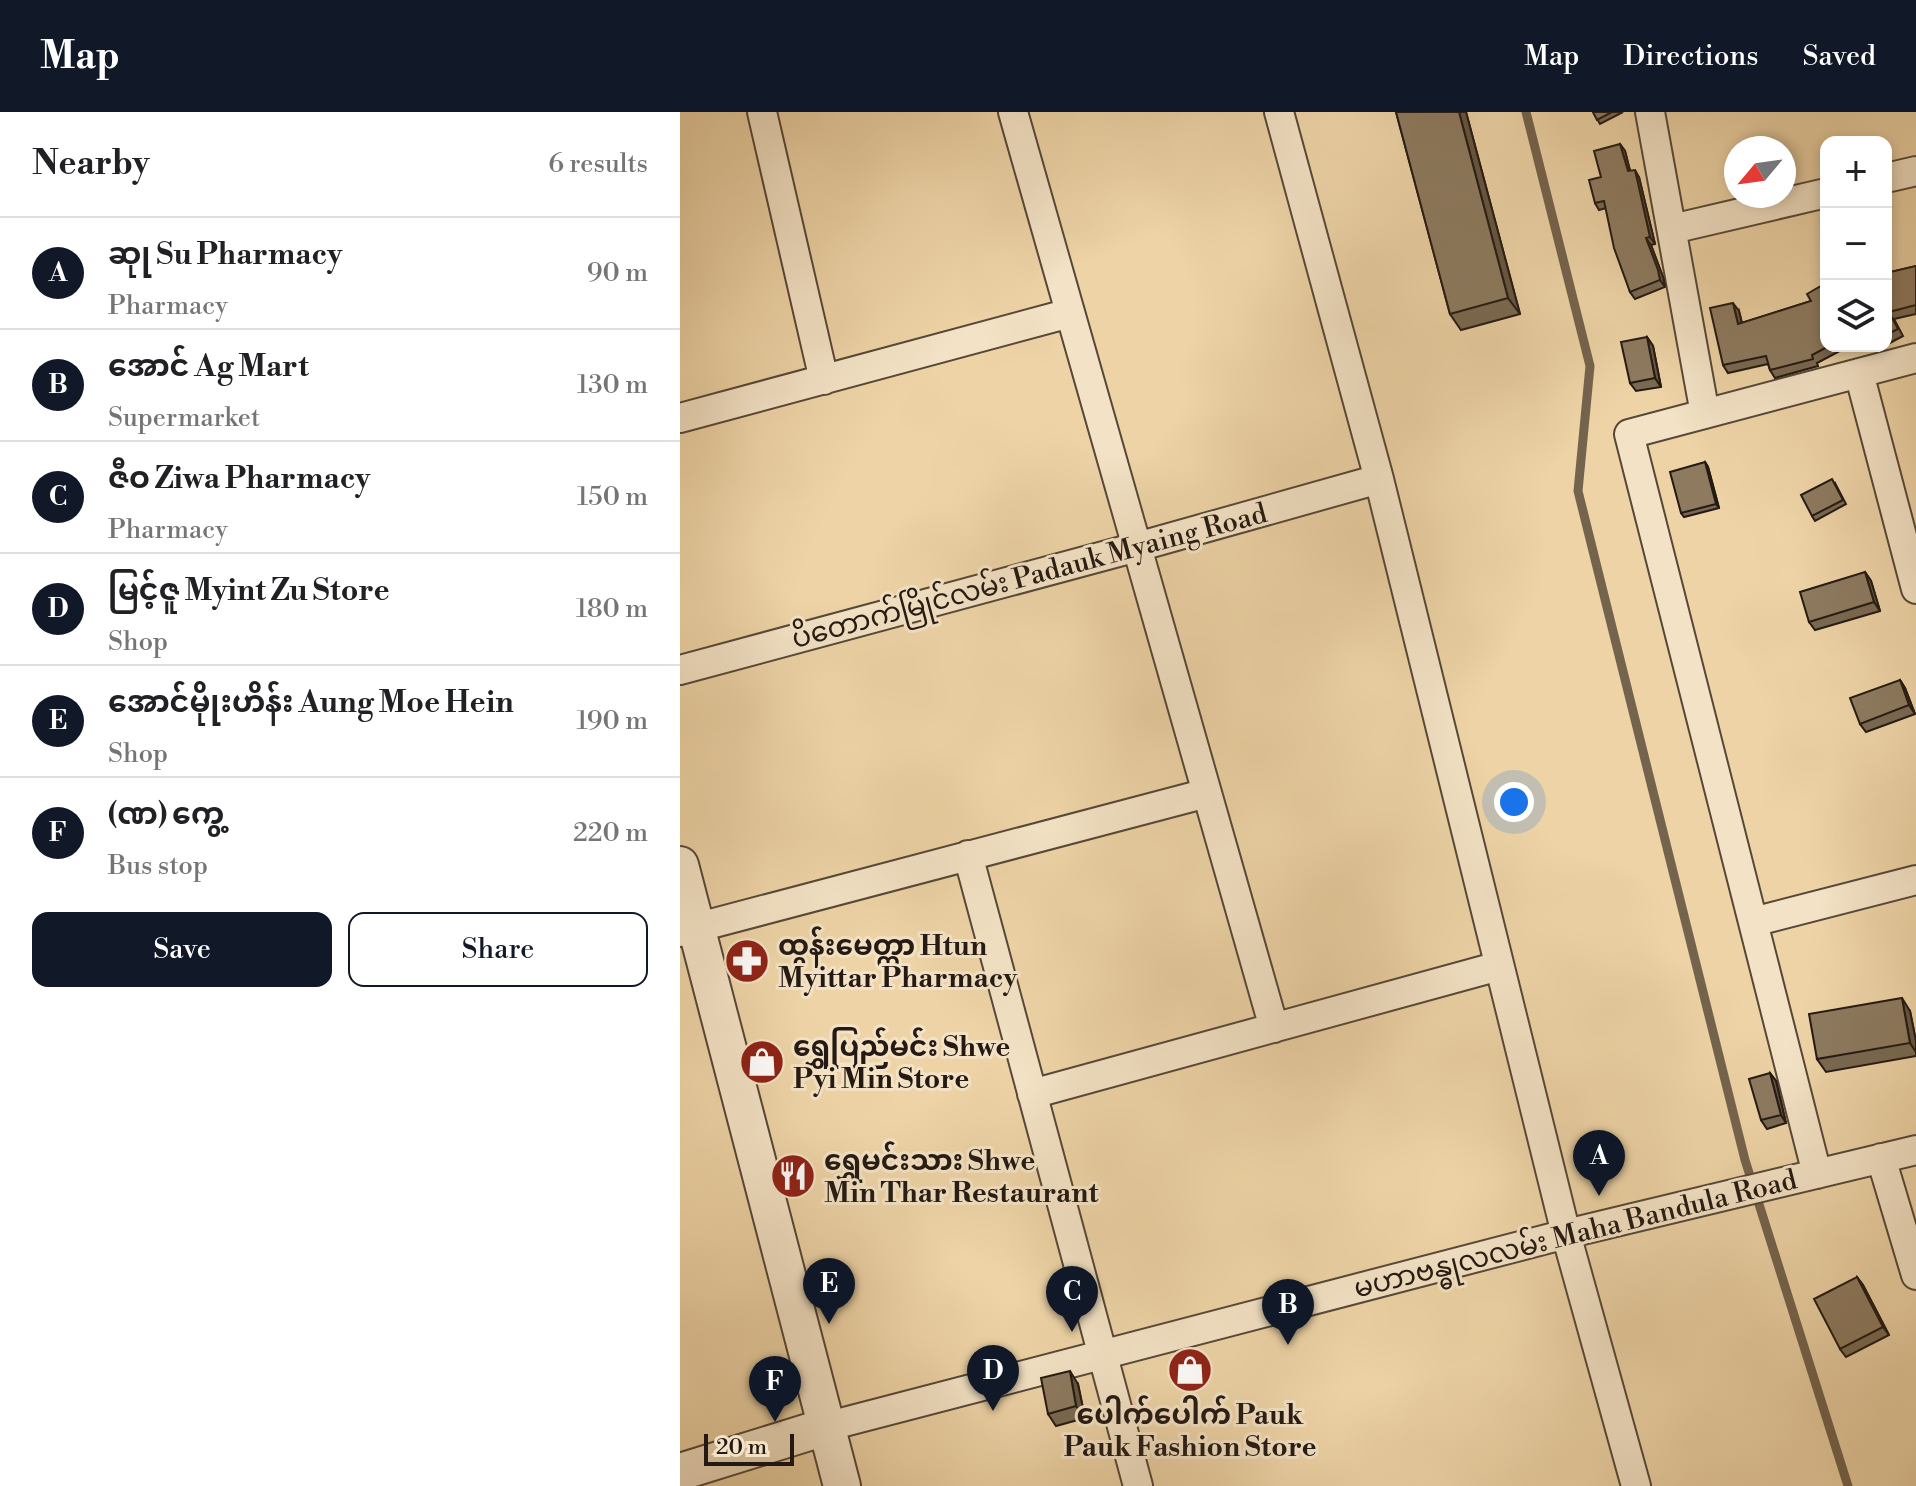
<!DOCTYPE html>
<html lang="en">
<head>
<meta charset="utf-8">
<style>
	:root { --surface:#fff; --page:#f6f6f6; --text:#202124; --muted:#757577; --line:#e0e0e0; --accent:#111827 }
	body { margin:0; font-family:"Libre Bodoni","Noto Sans Myanmar",serif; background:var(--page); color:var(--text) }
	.controls { position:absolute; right:24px; top:24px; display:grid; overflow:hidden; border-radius:16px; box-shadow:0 4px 12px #0003 }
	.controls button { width:72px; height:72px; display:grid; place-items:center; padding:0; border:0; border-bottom:2px solid var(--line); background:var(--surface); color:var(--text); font:40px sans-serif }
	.compass { position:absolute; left:1044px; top:24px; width:72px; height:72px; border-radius:50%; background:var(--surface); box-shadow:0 4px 12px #0003; rotate:241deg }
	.scale { position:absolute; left:24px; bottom:20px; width:90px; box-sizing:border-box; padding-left:8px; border:4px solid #241a13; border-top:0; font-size:22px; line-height:28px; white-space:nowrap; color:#241a13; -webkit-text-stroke:6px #f3e2c5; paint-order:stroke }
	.you { position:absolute; left:834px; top:690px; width:28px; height:28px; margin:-20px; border:6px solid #fff; border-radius:50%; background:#1a73e8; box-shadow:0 0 0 12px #1a73e833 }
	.badge { display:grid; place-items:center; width:52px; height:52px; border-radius:50%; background:var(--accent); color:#fff; font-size:26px; font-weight:700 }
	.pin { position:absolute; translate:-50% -66px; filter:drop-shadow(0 2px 4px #0008) }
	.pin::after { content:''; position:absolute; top:42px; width:28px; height:24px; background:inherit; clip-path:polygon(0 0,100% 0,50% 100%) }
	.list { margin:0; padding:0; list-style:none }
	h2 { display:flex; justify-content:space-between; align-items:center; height:104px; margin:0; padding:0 32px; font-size:34px }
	h2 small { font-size:26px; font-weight:400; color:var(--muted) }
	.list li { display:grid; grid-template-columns:52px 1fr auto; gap:24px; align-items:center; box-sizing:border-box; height:112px; padding:0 32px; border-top:2px solid var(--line) }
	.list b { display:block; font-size:30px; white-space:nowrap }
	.list p { margin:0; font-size:26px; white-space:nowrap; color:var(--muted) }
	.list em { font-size:26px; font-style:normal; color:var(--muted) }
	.actions { display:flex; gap:16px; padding:24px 32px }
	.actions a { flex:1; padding:18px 0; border:2px solid var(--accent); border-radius:16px; text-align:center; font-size:28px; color:var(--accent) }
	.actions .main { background:var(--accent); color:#fff }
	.icon { flex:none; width:44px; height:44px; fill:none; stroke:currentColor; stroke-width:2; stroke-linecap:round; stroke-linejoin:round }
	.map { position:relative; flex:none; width:1236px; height:1374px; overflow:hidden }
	header { display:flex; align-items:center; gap:48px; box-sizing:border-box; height:112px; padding:0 40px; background:var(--accent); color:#fff }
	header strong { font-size:38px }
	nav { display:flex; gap:44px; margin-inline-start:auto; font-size:28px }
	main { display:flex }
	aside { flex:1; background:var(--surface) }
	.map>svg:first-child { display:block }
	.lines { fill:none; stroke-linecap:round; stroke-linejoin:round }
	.stream { stroke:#74634d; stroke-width:9 }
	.minor-casing { stroke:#564838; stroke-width:32 }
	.tertiary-casing { stroke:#564838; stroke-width:40 }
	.minor { stroke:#f3e2c5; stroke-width:28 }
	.tertiary { stroke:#f3e2c5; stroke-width:36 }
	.wall { fill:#796952; stroke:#241a13; stroke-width:2 }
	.shaded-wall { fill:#635542; stroke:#241a13; stroke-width:2 }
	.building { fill:#8d7a5f; stroke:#241a13; stroke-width:2 }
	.labels { text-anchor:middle; stroke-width:6; stroke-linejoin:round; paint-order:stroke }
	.street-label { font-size:28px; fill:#241a13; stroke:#f3e2c5 }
	.poi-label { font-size:28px; font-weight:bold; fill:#241a13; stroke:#f3e2c5; text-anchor:start }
</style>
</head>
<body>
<header>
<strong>Map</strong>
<nav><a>Map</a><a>Directions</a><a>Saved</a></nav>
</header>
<main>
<aside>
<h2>Nearby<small>6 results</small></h2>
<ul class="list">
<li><span class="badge">A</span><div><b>ဆုု Su Pharmacy</b><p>Pharmacy</p></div><em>90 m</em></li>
<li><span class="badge">B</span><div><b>အောင် Ag Mart</b><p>Supermarket</p></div><em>130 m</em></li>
<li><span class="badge">C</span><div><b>ဇီဝ Ziwa Pharmacy</b><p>Pharmacy</p></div><em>150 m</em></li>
<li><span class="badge">D</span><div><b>မြင့်ဇူ Myint Zu Store</b><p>Shop</p></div><em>180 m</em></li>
<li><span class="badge">E</span><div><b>အောင်မိုုးဟိန်း Aung Moe Hein</b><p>Shop</p></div><em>190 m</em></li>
<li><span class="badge">F</span><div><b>(ဏ) ကွေ့</b><p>Bus stop</p></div><em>220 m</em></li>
</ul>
<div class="actions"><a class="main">Save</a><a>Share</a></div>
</aside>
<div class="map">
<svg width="1236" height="1374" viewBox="0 0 1236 1374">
	<rect width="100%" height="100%" fill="#edd3a6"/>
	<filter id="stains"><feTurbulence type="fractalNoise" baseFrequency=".0025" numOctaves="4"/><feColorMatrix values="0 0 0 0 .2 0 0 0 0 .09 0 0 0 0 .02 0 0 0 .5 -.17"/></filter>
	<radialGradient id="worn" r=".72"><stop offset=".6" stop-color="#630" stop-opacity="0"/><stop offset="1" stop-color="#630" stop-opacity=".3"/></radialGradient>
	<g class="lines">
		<path class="stream" d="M 846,0 L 910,254 L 898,379 L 1065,1048 L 1168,1374"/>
		<g class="minor-casing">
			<path id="minor" d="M 82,0 L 144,268
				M 333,0 L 594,916
				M 599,0 L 699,367 L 886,1122 L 956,1374
				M 970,0 L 1025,302
				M 1206,66 L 1236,59
				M 992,117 L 1146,81
				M 1179,261 L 1236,477
				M 0,306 L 390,201
				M 0,558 L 457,435 L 699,367
				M 288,743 L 458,1374
				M 1073,810 L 1236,768
				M 0,820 L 527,681
				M 352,982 L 819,854
				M 1201,1046 L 1236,1163
				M 1137,1062 L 949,322 L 1236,246
				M 145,1315 L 886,1122 L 1236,1038"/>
		</g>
		<g class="tertiary-casing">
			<path id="tertiary" d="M 0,753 L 162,1374
				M 0,1360 L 145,1315"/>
		</g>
		<use href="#minor" class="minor"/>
		<use href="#tertiary" class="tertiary"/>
	</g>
	<path class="wall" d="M 716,0 L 786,0 L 840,202 L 781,218 L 770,202 Z
		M 913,0 L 943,0 L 920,12 Z
		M 940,32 L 945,39 L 950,59 L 959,65 L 975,132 L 971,133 L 983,165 L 985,175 L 955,187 L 950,180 L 926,96 L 919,98 L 915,91 L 921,65 Z
		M 1236,154 L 1236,202 L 1214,207 L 1223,224 L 1206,233 L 1206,161 Z
		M 1146,171 L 1146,234 L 1169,234 L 1137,251 L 1138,254 L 1095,266 L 1090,258 L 1088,252 L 1048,261 L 1043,253 L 1059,199 L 1062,211 L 1131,189 Z
		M 967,225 L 973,234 L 981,275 L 956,279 L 950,271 Z
		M 1025,350 L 1028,355 L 1039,396 L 1004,405 L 1001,401 Z
		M 1155,371 L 1166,392 L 1135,409 L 1132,404 Z
		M 1185,460 L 1191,469 L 1200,499 L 1135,518 L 1129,510 Z
		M 1220,568 L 1225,576 L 1235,602 L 1186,620 L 1180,612 Z
		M 1230,899 L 1236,929 L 1236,944 L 1146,960 L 1137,947 Z
		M 1090,961 L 1096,969 L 1106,1011 L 1087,1017 L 1081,1008 Z
		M 1177,1165 L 1183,1173 L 1209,1223 L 1166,1245 L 1160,1237 Z
		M 398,1272 L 405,1306 L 376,1314 L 368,1302 Z"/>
	<path class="shaded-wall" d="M 779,0 L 786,0 L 840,202 L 828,186 Z
		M 940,32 L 945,39 L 952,66 L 948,59 Z
		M 955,58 L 959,65 L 975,132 L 970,125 Z
		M 966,126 L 971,133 L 983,165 L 985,175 L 980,168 Z
		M 1053,191 L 1059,199 L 1064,220 L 1058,212 Z
		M 967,225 L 973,234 L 981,275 L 975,266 Z
		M 1025,350 L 1028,355 L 1039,396 L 1036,392 Z
		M 1185,460 L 1191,469 L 1200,499 L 1194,490 Z
		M 1220,568 L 1225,576 L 1235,602 L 1229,593 Z
		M 1222,886 L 1230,899 L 1236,929 L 1236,940 L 1230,931 Z
		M 1090,961 L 1096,969 L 1106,1011 L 1101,1003 Z
		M 1177,1165 L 1183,1173 L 1209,1223 L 1203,1215 Z
		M 390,1259 L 398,1272 L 405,1306 L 396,1294 Z"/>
	<path class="building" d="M 716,0 L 779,0 L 828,186 L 770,202 Z
		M 913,0 L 932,0 L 917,8 Z
		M 940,32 L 948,59 L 955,58 L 970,125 L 966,126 L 978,158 L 980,168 L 950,180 L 934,136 L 924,89 L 915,91 L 909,68 L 921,65 L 914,39 Z
		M 1236,154 L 1236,193 L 1209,200 L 1218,217 L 1206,223 L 1206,161 Z
		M 1146,171 L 1146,234 L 1149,234 L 1132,243 L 1133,247 L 1090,258 L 1086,244 L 1043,253 L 1030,196 L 1053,191 L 1058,212 L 1131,189 L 1127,182 Z
		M 967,225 L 975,266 L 950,271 L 941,230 Z
		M 1025,350 L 1036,392 L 1001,401 L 990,360 Z
		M 1152,367 L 1163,388 L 1132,404 L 1121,383 Z
		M 1185,460 L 1194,490 L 1129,510 L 1120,480 Z
		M 1220,568 L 1229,593 L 1180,612 L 1170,586 Z
		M 1222,886 L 1230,931 L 1137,947 L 1129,902 Z
		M 1090,961 L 1101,1003 L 1081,1008 L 1069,967 Z
		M 1177,1165 L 1203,1215 L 1160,1237 L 1134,1187 Z
		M 390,1259 L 396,1294 L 368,1302 L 361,1266 Z"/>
	<defs>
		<g id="pharmacy-disc" transform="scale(2.3)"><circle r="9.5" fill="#8f2418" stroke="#f3e2c5"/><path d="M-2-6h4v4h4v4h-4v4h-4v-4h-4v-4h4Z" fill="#fff"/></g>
		<g id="shop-disc" transform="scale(2.3)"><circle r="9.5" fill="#8f2418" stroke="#f3e2c5"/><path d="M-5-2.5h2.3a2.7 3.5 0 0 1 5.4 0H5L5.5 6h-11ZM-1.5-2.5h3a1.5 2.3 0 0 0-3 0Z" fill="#fff"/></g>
		<g id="restaurant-disc" transform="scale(2.3)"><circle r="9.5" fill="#8f2418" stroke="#f3e2c5"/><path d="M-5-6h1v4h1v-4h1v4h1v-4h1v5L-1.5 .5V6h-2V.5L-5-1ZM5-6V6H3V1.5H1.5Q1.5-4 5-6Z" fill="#fff"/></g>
	</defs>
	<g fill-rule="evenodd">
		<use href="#pharmacy-disc" x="67" y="849"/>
		<use href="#shop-disc" x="82" y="950"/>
		<use href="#restaurant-disc" x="113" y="1064"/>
		<use href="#shop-disc" x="510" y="1258"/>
	</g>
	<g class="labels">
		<g class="street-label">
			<text transform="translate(349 463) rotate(-15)" y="10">ပိတောက်မြိုင်လမ်း Padauk Myaing Road</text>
			<text transform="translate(895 1121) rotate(-14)" y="10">မဟာဗန္ဓုလလမ်း Maha Bandula Road</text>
		</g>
		<g class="poi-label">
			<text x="98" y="843">ထွန်းမေတ္တာ Htun<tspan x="98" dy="32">Myittar Pharmacy</tspan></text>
			<text x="113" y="944">ရွှေပြည်မင်း Shwe<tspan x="113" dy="32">Pyi Min Store</tspan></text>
			<text x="144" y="1058">ရွှေမင်းသား Shwe<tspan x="144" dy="32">Min Thar Restaurant</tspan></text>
			<text x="510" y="1312" text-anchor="middle">ပေါက်ပေါက် Pauk<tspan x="510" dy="32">Pauk Fashion Store</tspan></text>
		</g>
	</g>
	<rect width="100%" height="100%" filter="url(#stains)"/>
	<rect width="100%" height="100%" fill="url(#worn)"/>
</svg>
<div class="controls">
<button>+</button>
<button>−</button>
<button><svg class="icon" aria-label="layers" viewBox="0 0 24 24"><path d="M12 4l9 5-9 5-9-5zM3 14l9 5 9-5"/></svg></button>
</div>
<svg class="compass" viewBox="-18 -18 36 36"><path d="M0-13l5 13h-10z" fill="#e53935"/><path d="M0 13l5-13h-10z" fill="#757577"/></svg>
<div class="scale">20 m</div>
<div class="you"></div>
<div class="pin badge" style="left:919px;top:1084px">A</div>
<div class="pin badge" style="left:608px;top:1233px">B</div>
<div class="pin badge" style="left:392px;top:1220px">C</div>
<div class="pin badge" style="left:313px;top:1299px">D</div>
<div class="pin badge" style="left:149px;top:1212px">E</div>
<div class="pin badge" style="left:95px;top:1310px">F</div>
</div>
</main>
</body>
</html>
